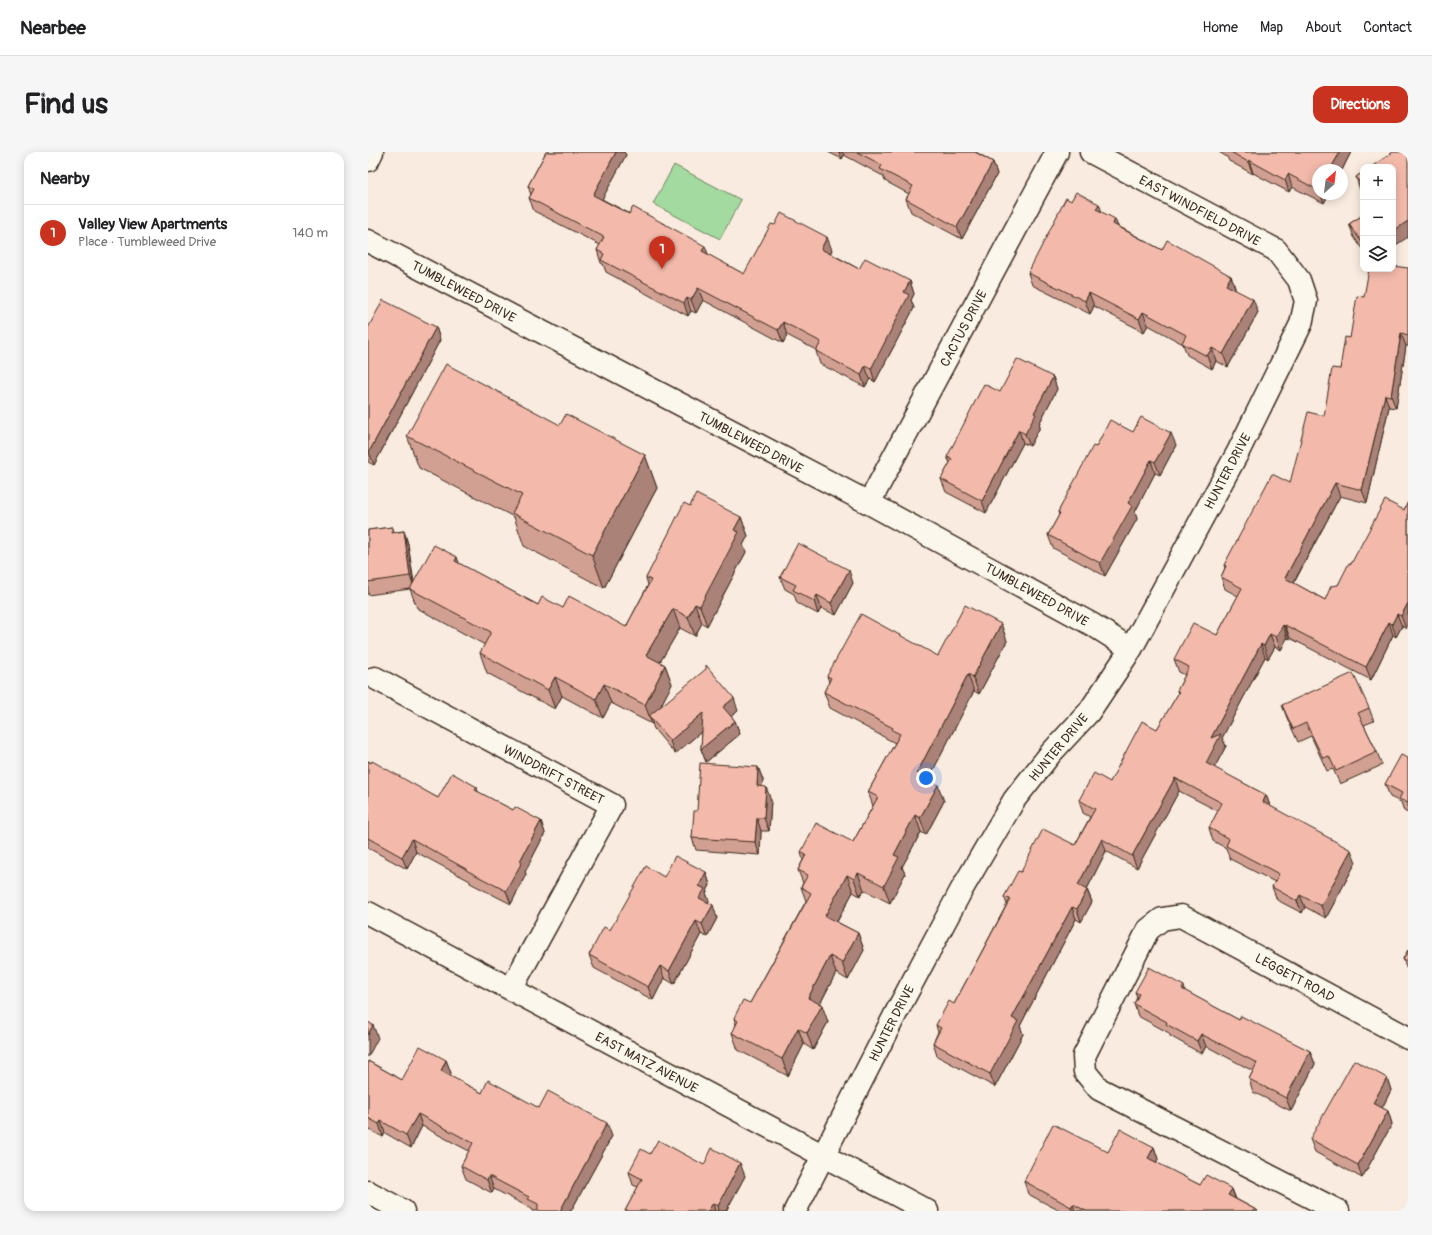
<!DOCTYPE html>
<html lang="en">
<head>
<meta charset="utf-8">
<style>
	:root { --surface:#fff; --page:#f6f6f6; --text:#202124; --muted:#757577; --line:#e0e0e0; --accent:#c8321e }
	body { margin:0; font-family:Pangolin,sans-serif; background:var(--page); color:var(--text) }
	.controls { position:absolute; right:12px; top:12px; display:grid; overflow:hidden; border-radius:8px; box-shadow:0 2px 10px #0003 }
	.controls button { width:36px; height:36px; display:grid; place-items:center; padding:0; border:0; border-bottom:1px solid var(--line); background:var(--surface); color:var(--text); font:20px sans-serif }
	.compass { position:absolute; left:944px; top:12px; width:36px; height:36px; border-radius:50%; background:var(--surface); box-shadow:0 2px 10px #0003; rotate:28deg }
	.you { position:absolute; left:558px; top:626px; width:14px; height:14px; margin:-10px; border:3px solid #fff; border-radius:50%; background:#1a73e8; box-shadow:0 0 0 6px #1a73e833 }
	.badge { display:grid; place-items:center; width:26px; height:26px; border-radius:50%; background:var(--accent); color:#fff; font-size:13px; font-weight:700 }
	.pin { position:absolute; translate:-50% -33px; filter:drop-shadow(0 1px 2px #0008) }
	.pin::after { content:''; position:absolute; top:21px; width:14px; height:12px; background:inherit; clip-path:polygon(0 0,100% 0,50% 100%) }
	.list { margin:0; padding:0; list-style:none }
	h2 { display:flex; justify-content:space-between; align-items:center; height:52px; margin:0; padding:0 16px; font-size:17px }
	h2 small { font-size:13px; font-weight:400; color:var(--muted) }
	.list li { display:grid; grid-template-columns:26px 1fr auto; gap:12px; align-items:center; box-sizing:border-box; height:56px; padding:0 16px; border-top:1px solid var(--line) }
	.list b { display:block; font-size:15px; white-space:nowrap }
	.list p { margin:0; font-size:13px; white-space:nowrap; color:var(--muted) }
	.list em { font-size:13px; font-style:normal; color:var(--muted) }
	.icon { flex:none; width:22px; height:22px; fill:none; stroke:currentColor; stroke-width:2; stroke-linecap:round; stroke-linejoin:round }
	.map { position:relative; flex:none; width:1040px; height:1059px; overflow:hidden; border-radius:12px }
	header { display:flex; align-items:center; gap:24px; box-sizing:border-box; height:56px; padding:0 20px; background:var(--surface); border-bottom:1px solid var(--line) }
	header strong { font-size:19px }
	nav { display:flex; gap:22px; margin-inline-start:auto; font-size:14px }
	.intro { display:flex; align-items:center; justify-content:space-between; box-sizing:border-box; height:96px; padding:0 24px }
	h1 { margin:0; font-size:28px }
	.button { padding:10px 18px; border-radius:12px; background:var(--accent); color:#fff; font-size:14px; font-weight:700 }
	main { display:flex; gap:24px; padding:0 24px }
	aside { flex:1; background:var(--surface); border-radius:12px; box-shadow:0 2px 10px #0003 }
	.map>svg:first-child { display:block }
	.grass { fill:#a2da9f; stroke:#6e825e }
	.lines { fill:none; stroke-linecap:round; stroke-linejoin:round }
	.minor-casing { stroke:#3b2a1e; stroke-width:25 }
	.minor { stroke:#fbf7ec; stroke-width:22 }
	.wall { fill:#d1a093; stroke:#3b2a1e }
	.shaded-wall { fill:#aa8278; stroke:#3b2a1e }
	.building { fill:#f3baab; stroke:#3b2a1e }
	.labels { text-anchor:middle; stroke-width:3.5; stroke-linejoin:round; paint-order:stroke }
	.street-label { font-size:13px; fill:#3b2a1e; stroke:#fbf7ec }
</style>
</head>
<body>
<header>
<strong>Nearbee</strong>
<nav><a>Home</a><a>Map</a><a>About</a><a>Contact</a></nav>
</header>
<div class="intro"><h1>Find us</h1><a class="button">Directions</a></div>
<main>
<aside>
<h2>Nearby<small></small></h2>
<ul class="list">
<li><span class="badge">1</span><div><b>Valley View Apartments</b><p>Place · Tumbleweed Drive</p></div><em>140 m</em></li>
</ul>
</aside>
<div class="map">
<svg width="1040" height="1059" viewBox="0 0 1040 1059">
	<rect width="100%" height="100%" fill="#f9ebdf"/>
	<filter id="ink" filterUnits="userSpaceOnUse"><feTurbulence type="fractalNoise" baseFrequency=".025" numOctaves="2"/><feDisplacementMap in="SourceGraphic" scale="8" xChannelSelector="R" yChannelSelector="G"/><feConvolveMatrix kernelMatrix="1 2 1 2 8 2 1 2 1" color-interpolation-filters="sRGB"/></filter>
	<g filter="url(#ink)">
		<path class="grass" d="M 306,13 L 373,48 L 352,87 L 285,52 Z"/>
		<g class="lines">
			<g class="minor-casing">
				<path id="minor" d="M 0,8 L 4,0
					M 0,89 L 501,351 L 725,473 L 763,497
					M 501,351 L 689,0
					M 7,526 L 244,653 L 143,837
					M 0,761 L 559,1059
					M 0,1040 L 35,1059
					M 427,1059 L 528,861 L 594,737 L 646,648 L 683,601 L 721,560 L 763,497 L 870,300 L 933,172 L 938,149 L 931,128 L 908,98 L 723,0
					M 970,1059 L 731,937 L 717,920 L 716,904 L 780,778 L 794,767 L 813,764 L 1040,886"/>
			</g>
			<use href="#minor" class="minor"/>
		</g>
		<path class="wall" d="M 178,0 L 256,0 L 258,3 L 234,47 L 376,122 L 464,98 L 462,101 L 491,117 L 542,129 L 546,142 L 543,148 L 546,156 L 507,230 L 502,227 L 497,235 L 452,212 L 448,199 L 448,198 L 419,183 L 415,191 L 335,148 L 328,161 L 323,159 L 320,164 L 238,120 L 235,112 L 233,111 L 229,98 L 232,93 L 166,59 L 161,46 L 163,43 L 160,34 Z
			M 460,0 L 608,0 L 625,10 L 629,22 L 594,87 L 543,60 L 538,47 L 541,42 L 517,29 L 515,24 L 476,3 L 474,7 Z
			M 851,0 L 983,0 L 974,18 L 950,18 L 950,42 L 961,42 L 956,51 L 924,35 L 921,40 L 885,21 L 885,22 L 861,9 L 859,5 Z
			M 995,20 L 995,42 L 992,38 L 988,25 Z
			M 703,49 L 734,60 L 750,74 L 794,98 L 863,124 L 867,136 L 867,137 L 890,160 L 860,215 L 848,209 L 844,217 L 819,203 L 815,192 L 780,173 L 776,180 L 726,154 L 722,162 L 664,133 L 660,121 Z
			M 995,63 L 995,98 L 986,85 L 981,72 Z
			M 1040,116 L 1040,194 L 1038,194 L 1028,256 L 1021,255 L 999,351 L 972,344 L 926,431 L 957,448 L 970,433 L 983,412 L 1036,358 L 1040,350 L 1040,472 L 1038,477 L 1034,474 L 1028,485 L 1025,483 L 1003,528 L 922,486 L 921,487 L 919,486 L 913,498 L 907,495 L 900,507 L 897,505 L 854,586 L 858,594 L 846,616 L 898,643 L 902,654 L 988,710 L 958,766 L 937,755 L 934,761 L 909,748 L 904,735 L 907,730 L 862,707 L 858,696 L 845,689 L 841,676 L 850,659 L 811,639 L 769,716 L 738,699 L 719,737 L 724,750 L 713,770 L 708,767 L 652,874 L 655,882 L 627,935 L 569,904 L 565,891 L 570,880 L 568,873 L 586,852 L 639,752 L 636,745 L 653,720 L 707,693 L 722,665 L 715,661 L 711,648 L 742,630 L 789,577 L 810,542 L 809,539 L 817,523 L 811,520 L 806,507 L 849,483 L 870,444 L 857,437 L 853,425 L 857,416 L 856,413 L 922,331 L 956,264 L 996,145 Z
			M 68,175 L 72,188 L 6,313 L 0,310 L 0,176 Z
			M 685,225 L 689,237 L 671,272 L 672,275 L 662,294 L 655,291 L 618,361 L 578,340 L 573,327 L 582,311 L 579,305 L 632,240 Z
			M 192,273 L 277,303 L 289,336 L 236,436 L 156,394 L 146,365 L 51,316 L 39,284 Z
			M 808,293 L 792,323 L 787,321 L 767,360 L 769,367 L 737,424 L 685,396 L 680,383 L 691,363 L 690,360 L 728,295 Z
			M 322,354 L 373,365 L 380,384 L 375,393 L 378,400 L 339,474 L 334,471 L 327,484 L 312,476 L 292,510 L 297,513 L 304,532 L 292,555 L 370,559 L 363,564 L 367,569 L 372,582 L 338,610 L 333,597 L 334,579 L 307,602 L 286,577 L 284,571 L 284,572 L 243,551 L 235,566 L 194,544 L 187,557 L 119,521 L 112,501 L 117,493 L 49,456 L 42,437 L 0,443 L 0,378 L 24,375 L 26,380 L 36,379 L 40,392 L 46,430 L 92,412 L 170,453 L 195,456 L 258,475 L 280,433 L 278,426 Z
			M 412,425 L 485,431 L 468,463 L 453,456 L 450,462 L 429,451 L 426,442 L 417,437 Z
			M 633,472 L 639,489 L 611,542 L 606,539 L 560,628 L 576,649 L 558,683 L 553,680 L 534,715 L 537,722 L 522,751 L 496,738 L 492,744 L 485,740 L 469,770 L 490,781 L 496,798 L 480,828 L 468,821 L 452,852 L 460,870 L 445,898 L 436,892 L 420,924 L 370,898 L 364,881 L 368,873 L 366,866 L 382,851 L 438,749 L 433,735 L 435,731 L 430,718 L 435,708 L 433,700 L 485,690 L 505,654 L 500,640 L 527,591 L 462,556 L 456,540 L 461,530 L 459,524 L 570,504 Z
			M 914,553 L 1001,556 L 1006,569 L 996,573 L 1009,600 L 1014,613 L 972,632 L 965,617 L 959,619 L 943,584 L 930,590 L 919,566 Z
			M 1040,606 L 1040,661 L 1036,659 L 1033,650 L 1022,645 L 1017,632 Z
			M 0,609 L 70,646 L 109,635 L 110,640 L 145,658 L 173,669 L 177,681 L 157,720 L 158,722 L 143,752 L 102,731 L 102,729 L 48,700 L 39,717 L 0,696 Z
			M 390,615 L 395,628 L 394,635 L 403,648 L 401,679 L 393,679 L 392,703 L 328,698 L 324,686 L 329,659 Z
			M 338,720 L 342,733 L 338,741 L 341,749 L 340,751 L 349,766 L 339,785 L 333,782 L 306,832 L 296,826 L 285,848 L 226,816 L 221,803 L 242,778 Z
			M 1040,798 L 1040,819 L 1035,807 Z
			M 816,834 L 817,839 L 871,868 L 942,899 L 947,912 L 923,959 L 885,940 L 881,927 L 885,919 L 838,894 L 834,902 L 802,884 L 801,881 L 770,864 L 766,852 L 769,845 L 767,840 Z
			M 78,908 L 83,921 L 81,924 L 114,941 L 171,956 L 244,984 L 203,1059 L 165,1059 L 164,1057 L 126,1037 L 124,1041 L 98,1027 L 93,1014 L 101,999 L 54,974 L 43,996 L 17,981 L 15,985 L 0,977 L 0,909 L 34,928 Z
			M 1019,926 L 1023,938 L 1014,956 L 1020,959 L 1024,972 L 994,1026 L 947,1000 L 942,987 Z
			M 786,995 L 790,1007 L 788,1011 L 832,1033 L 864,1037 L 868,1047 L 890,1059 L 692,1059 L 660,1042 L 656,1029 L 740,1000 Z
			M 282,1002 L 336,1013 L 377,1024 L 358,1059 L 257,1059 L 270,1035 L 265,1033 L 261,1020 Z"/>
		<path class="shaded-wall" d="M 248,0 L 256,0 L 258,3 L 230,55 L 225,43 Z
			M 471,0 L 474,0 L 476,3 L 474,7 Z
			M 972,0 L 983,0 L 974,18 L 962,18 Z
			M 881,8 L 885,21 L 885,22 L 880,10 Z
			M 625,10 L 629,22 L 594,87 L 589,75 Z
			M 920,22 L 924,35 L 921,40 L 917,28 Z
			M 952,42 L 961,42 L 956,51 Z
			M 731,52 L 736,65 L 728,57 Z
			M 747,67 L 752,80 L 745,72 Z
			M 1040,69 L 1040,85 L 1025,95 L 1025,79 Z
			M 459,85 L 464,98 L 458,109 L 453,97 Z
			M 337,94 L 342,107 L 334,99 Z
			M 863,124 L 867,136 L 862,145 L 858,133 Z
			M 542,129 L 546,142 L 543,148 L 546,156 L 507,230 L 503,217 L 536,140 Z
			M 330,136 L 335,148 L 328,161 L 323,148 Z
			M 721,141 L 726,154 L 722,162 L 717,149 Z
			M 319,146 L 323,159 L 320,164 L 316,151 Z
			M 885,147 L 890,160 L 860,215 L 855,202 Z
			M 775,160 L 780,173 L 776,180 L 771,167 Z
			M 415,170 L 419,183 L 415,191 L 410,178 Z
			M 68,175 L 72,188 L 6,313 L 1,300 Z
			M 1033,181 L 1038,194 L 1028,256 L 1023,244 Z
			M 844,196 L 848,209 L 844,217 L 839,204 Z
			M 497,214 L 502,227 L 497,235 L 493,223 Z
			M 685,225 L 689,237 L 671,272 L 672,275 L 662,294 L 657,282 L 666,261 Z
			M 1017,243 L 1021,255 L 999,351 L 994,338 Z
			M 651,278 L 655,291 L 618,361 L 614,349 Z
			M 803,281 L 808,293 L 792,323 L 787,310 Z
			M 277,303 L 289,336 L 236,436 L 224,403 Z
			M 783,308 L 787,321 L 767,360 L 769,367 L 737,424 L 732,411 L 760,351 Z
			M 967,331 L 972,344 L 921,439 L 917,426 Z
			M 373,365 L 380,384 L 375,393 L 378,400 L 339,474 L 332,454 L 366,378 Z
			M 36,379 L 40,392 L 46,437 L 42,424 Z
			M 89,405 L 96,425 L 87,409 Z
			M 481,418 L 485,431 L 468,463 L 463,451 Z
			M 449,443 L 453,456 L 450,462 L 446,449 Z
			M 1040,451 L 1040,472 L 1038,477 L 1033,464 Z
			M 327,452 L 334,471 L 327,484 L 320,465 Z
			M 305,457 L 312,476 L 285,522 L 278,503 Z
			M 1029,462 L 1034,474 L 1028,485 L 1024,472 Z
			M 1021,470 L 1025,483 L 1003,528 L 998,515 Z
			M 633,472 L 639,489 L 611,542 L 605,525 Z
			M 915,473 L 919,486 L 913,498 L 908,485 Z
			M 917,473 L 922,486 L 921,487 L 917,475 Z
			M 902,482 L 907,495 L 900,507 L 896,494 Z
			M 893,492 L 897,505 L 854,586 L 858,594 L 842,624 L 838,611 L 843,586 Z
			M 297,513 L 304,532 L 285,569 L 281,564 L 284,571 L 284,572 L 277,553 Z
			M 600,522 L 606,539 L 555,638 L 549,621 Z
			M 187,525 L 194,544 L 187,557 L 180,538 Z
			M 236,532 L 243,551 L 235,566 L 228,547 Z
			M 366,546 L 370,559 L 360,567 L 355,555 Z
			M 335,561 L 340,574 L 307,602 L 302,589 Z
			M 367,569 L 372,582 L 338,610 L 333,597 Z
			M 390,615 L 395,628 L 393,647 L 389,634 Z
			M 807,626 L 811,639 L 769,716 L 764,704 Z
			M 570,633 L 576,649 L 558,683 L 552,666 Z
			M 398,635 L 403,648 L 401,679 L 396,666 Z
			M 898,643 L 903,656 L 895,650 Z
			M 547,663 L 553,680 L 534,715 L 537,722 L 522,751 L 516,734 L 526,703 Z
			M 389,666 L 393,679 L 392,703 L 387,690 Z
			M 173,669 L 177,681 L 157,720 L 158,722 L 143,752 L 138,739 L 152,709 Z
			M 44,687 L 48,700 L 39,717 L 34,705 Z
			M 734,687 L 738,699 L 715,745 L 710,733 Z
			M 983,698 L 988,710 L 958,766 L 953,754 Z
			M 338,720 L 342,733 L 338,741 L 341,749 L 336,759 L 331,746 L 331,734 Z
			M 490,721 L 496,738 L 492,744 L 486,727 Z
			M 479,723 L 485,740 L 463,780 L 457,764 Z
			M 719,738 L 724,750 L 713,770 L 709,757 Z
			M 932,743 L 937,755 L 934,761 L 929,749 Z
			M 345,753 L 349,766 L 339,785 L 334,772 Z
			M 704,755 L 708,767 L 652,874 L 655,882 L 627,935 L 622,922 L 644,866 Z
			M 328,769 L 333,782 L 306,832 L 301,819 Z
			M 490,781 L 496,798 L 480,828 L 474,811 Z
			M 462,804 L 468,821 L 446,863 L 440,846 Z
			M 292,814 L 296,826 L 285,848 L 280,835 Z
			M 454,853 L 460,870 L 445,898 L 439,881 Z
			M 5,873 L 10,886 L 0,905 L 0,883 Z
			M 430,876 L 436,892 L 420,924 L 414,907 Z
			M 833,882 L 838,894 L 834,902 L 829,889 Z
			M 942,899 L 947,912 L 923,959 L 918,946 Z
			M 78,908 L 83,921 L 77,932 L 73,919 Z
			M 1019,926 L 1023,938 L 1010,964 L 1005,951 Z
			M 1020,959 L 1024,972 L 994,1026 L 990,1013 Z
			M 50,962 L 54,974 L 43,996 L 38,983 Z
			M 13,969 L 17,981 L 15,985 L 11,972 Z
			M 239,971 L 244,984 L 203,1059 L 192,1059 Z
			M 786,995 L 790,1007 L 784,1019 L 780,1006 Z
			M 372,1011 L 377,1024 L 358,1059 L 351,1059 L 350,1054 Z
			M 121,1024 L 126,1037 L 124,1041 L 119,1028 Z
			M 864,1037 L 868,1049 L 860,1043 Z
			M 345,1051 L 347,1059 L 340,1059 Z
			M 705,1052 L 707,1059 L 705,1059 L 703,1055 Z"/>
		<path class="building" d="M 178,0 L 248,0 L 225,43 L 261,62 L 265,55 L 337,94 L 334,99 L 376,122 L 403,72 L 407,73 L 413,61 L 459,85 L 453,97 L 491,117 L 497,106 L 542,129 L 536,140 L 541,143 L 503,217 L 497,214 L 493,223 L 448,199 L 453,190 L 415,170 L 410,178 L 330,136 L 323,148 L 319,146 L 316,151 L 233,108 L 236,102 L 229,98 L 236,85 L 161,46 L 166,37 L 160,34 Z
			M 489,0 L 607,0 L 625,10 L 589,75 L 538,47 L 545,34 L 512,17 L 514,13 Z
			M 863,0 L 972,0 L 962,18 L 950,18 L 950,38 L 920,22 L 917,28 L 881,8 L 880,10 Z
			M 1025,0 L 1038,0 L 1040,2 L 1040,69 L 1025,79 L 1025,15 L 1003,15 Z
			M 995,20 L 995,36 L 988,25 Z
			M 708,40 L 731,52 L 728,57 L 747,67 L 745,72 L 794,98 L 799,88 L 863,124 L 858,133 L 885,147 L 855,202 L 844,196 L 839,204 L 814,191 L 818,183 L 775,160 L 771,167 L 721,141 L 717,149 L 660,121 L 698,46 L 703,49 Z
			M 995,63 L 995,92 L 981,72 Z
			M 1025,114 L 1040,116 L 1040,183 L 1033,181 L 1023,244 L 1017,243 L 994,338 L 967,331 L 917,426 L 957,448 L 963,434 L 970,433 L 981,411 L 983,412 L 1017,348 L 1036,358 L 1040,350 L 1040,451 L 1033,464 L 1029,462 L 1024,472 L 1021,470 L 998,515 L 917,473 L 917,475 L 915,473 L 908,485 L 902,482 L 896,494 L 893,492 L 843,586 L 853,582 L 838,611 L 898,643 L 895,650 L 983,698 L 953,754 L 932,743 L 929,749 L 904,735 L 911,722 L 858,694 L 861,687 L 841,676 L 854,651 L 807,626 L 764,704 L 734,687 L 710,733 L 719,738 L 709,757 L 704,755 L 644,866 L 650,869 L 622,922 L 565,891 L 573,876 L 568,873 L 581,849 L 586,852 L 642,747 L 636,745 L 650,719 L 653,720 L 675,677 L 707,693 L 727,657 L 711,648 L 726,621 L 742,630 L 774,569 L 789,577 L 811,540 L 809,539 L 821,515 L 806,507 L 825,471 L 849,483 L 874,436 L 853,425 L 858,414 L 856,413 L 904,322 L 922,331 L 940,260 L 956,264 L 964,216 L 972,217 L 977,185 L 982,186 L 989,144 L 996,145 L 1001,117 L 1025,117 Z
			M 15,148 L 68,175 L 1,300 L 0,300 L 0,176 Z
			M 649,207 L 685,225 L 666,261 L 668,262 L 657,282 L 651,278 L 614,349 L 573,327 L 584,307 L 579,305 L 616,232 L 632,240 Z
			M 78,212 L 192,273 L 198,262 L 277,303 L 224,403 L 144,361 L 154,343 L 39,284 Z
			M 773,265 L 803,281 L 787,310 L 783,308 L 760,351 L 764,354 L 732,411 L 680,383 L 692,361 L 690,360 L 725,294 L 728,295 L 742,268 L 765,280 Z
			M 328,342 L 373,365 L 366,378 L 371,380 L 332,454 L 327,452 L 320,465 L 305,457 L 278,503 L 297,513 L 277,553 L 236,532 L 228,547 L 187,525 L 180,538 L 112,501 L 123,480 L 42,437 L 66,393 L 89,405 L 87,409 L 170,453 L 174,445 L 195,456 L 201,444 L 258,475 L 283,428 L 278,426 L 316,351 L 322,354 Z
			M 24,375 L 24,381 L 36,379 L 42,424 L 0,430 L 0,378 Z
			M 430,391 L 481,418 L 463,451 L 449,443 L 446,449 L 425,438 L 428,433 L 412,425 Z
			M 597,453 L 633,472 L 605,525 L 600,522 L 549,621 L 570,633 L 552,666 L 547,663 L 526,703 L 531,705 L 516,734 L 490,721 L 486,727 L 479,723 L 457,764 L 490,781 L 474,811 L 462,804 L 440,846 L 454,853 L 439,881 L 430,876 L 414,907 L 364,881 L 370,869 L 366,866 L 375,848 L 382,851 L 443,741 L 433,735 L 440,723 L 430,718 L 438,703 L 433,700 L 448,671 L 485,690 L 510,645 L 500,640 L 532,582 L 524,578 L 525,576 L 456,540 L 463,526 L 459,524 L 493,462 L 570,504 Z
			M 338,513 L 366,546 L 355,555 L 367,569 L 333,597 L 335,561 L 302,589 L 281,564 L 338,517 Z
			M 985,521 L 1001,556 L 990,561 L 1009,600 L 968,619 L 961,604 L 955,606 L 938,571 L 925,577 L 914,553 Z
			M 1033,603 L 1040,606 L 1040,651 L 1031,647 L 1034,641 L 1017,632 Z
			M 0,609 L 3,611 L 4,609 L 70,646 L 84,621 L 109,635 L 107,638 L 145,658 L 147,655 L 173,669 L 152,709 L 154,710 L 138,739 L 98,718 L 98,717 L 44,687 L 34,705 L 0,686 Z
			M 332,611 L 390,615 L 389,634 L 398,635 L 396,666 L 389,666 L 387,690 L 324,686 L 326,659 L 329,659 Z
			M 307,704 L 338,720 L 331,734 L 337,737 L 331,746 L 345,753 L 334,772 L 328,769 L 301,819 L 292,814 L 280,835 L 221,803 L 236,775 L 242,778 L 278,714 L 296,725 Z
			M 1040,798 L 1040,809 L 1035,807 Z
			M 781,815 L 816,834 L 814,837 L 871,868 L 873,864 L 942,899 L 918,946 L 881,927 L 889,911 L 833,882 L 829,889 L 798,872 L 799,870 L 766,852 L 771,842 L 767,840 Z
			M 0,870 L 5,873 L 0,883 Z
			M 52,894 L 78,908 L 73,919 L 114,941 L 120,928 L 171,956 L 180,939 L 239,971 L 192,1059 L 170,1059 L 170,1052 L 160,1047 L 161,1045 L 121,1024 L 119,1028 L 93,1014 L 105,991 L 50,962 L 38,983 L 13,969 L 11,972 L 0,966 L 0,909 L 34,928 Z
			M 986,908 L 1019,926 L 1005,951 L 1020,959 L 990,1013 L 942,987 Z
			M 685,972 L 740,1000 L 752,977 L 786,995 L 780,1006 L 832,1033 L 838,1023 L 864,1037 L 860,1043 L 890,1059 L 743,1059 L 742,1058 L 741,1059 L 718,1059 L 705,1052 L 703,1055 L 656,1029 Z
			M 290,988 L 336,1013 L 344,996 L 372,1011 L 350,1054 L 345,1051 L 340,1059 L 257,1059 L 274,1027 L 261,1020 L 273,997 L 282,1002 Z"/>
	</g>
	<g class="labels">
		<g class="street-label">
			<text transform="translate(832 58) rotate(28)" y="5">EAST WINDFIELD DRIVE</text>
			<text transform="translate(96 139) rotate(28)" y="5">TUMBLEWEED DRIVE</text>
			<text transform="translate(595 176) rotate(-62)" y="5">CACTUS DRIVE</text>
			<text transform="translate(383 290) rotate(28)" y="5">TUMBLEWEED DRIVE</text>
			<text transform="translate(859 319) rotate(-62)" y="5">HUNTER DRIVE</text>
			<text transform="translate(669 442) rotate(29)" y="5">TUMBLEWEED DRIVE</text>
			<text transform="translate(690 595) rotate(-50)" y="5">HUNTER DRIVE</text>
			<text transform="translate(186 622) rotate(28)" y="5">WINDDRIFT STREET</text>
			<text transform="translate(927 825) rotate(28)" y="5">LEGGETT ROAD</text>
			<text transform="translate(523 871) rotate(-63)" y="5">HUNTER DRIVE</text>
			<text transform="translate(279 910) rotate(28)" y="5">EAST MATZ AVENUE</text>
		</g>
	</g>
</svg>
<div class="controls">
<button>+</button>
<button>−</button>
<button><svg class="icon" aria-label="layers" viewBox="0 0 24 24"><path d="M12 4l9 5-9 5-9-5zM3 14l9 5 9-5"/></svg></button>
</div>
<svg class="compass" viewBox="-18 -18 36 36"><path d="M0-13l5 13h-10z" fill="#e53935"/><path d="M0 13l5-13h-10z" fill="#757577"/></svg>
<div class="you"></div>
<div class="pin badge" style="left:294px;top:117px">1</div>
</div>
</main>
</body>
</html>
